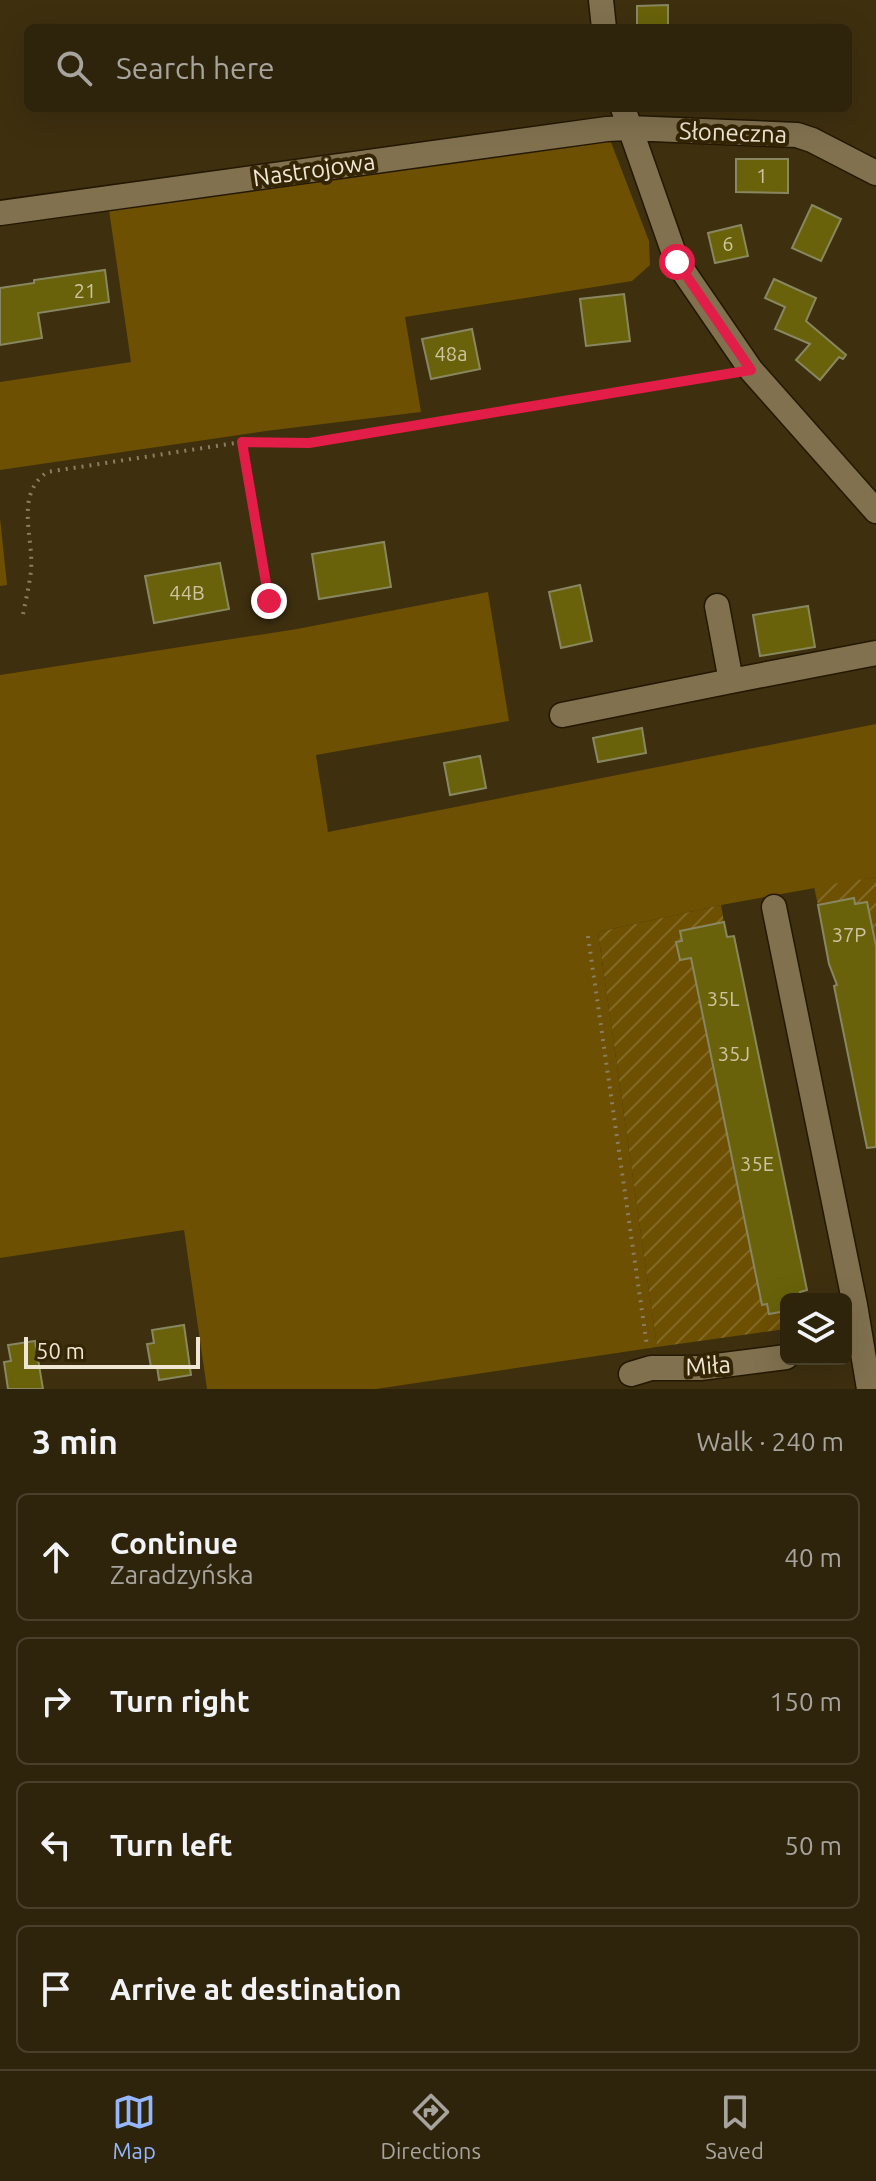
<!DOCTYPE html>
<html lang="en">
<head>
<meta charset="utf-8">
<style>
	:root { --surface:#2e230b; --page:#3a2f19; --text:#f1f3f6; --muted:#a7a49d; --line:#49402c; --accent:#94b7fd }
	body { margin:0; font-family:Ubuntu,sans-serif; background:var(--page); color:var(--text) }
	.controls { position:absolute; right:24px; bottom:24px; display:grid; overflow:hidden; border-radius:12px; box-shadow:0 8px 32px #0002 }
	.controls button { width:72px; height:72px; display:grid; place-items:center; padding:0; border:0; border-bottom:2px solid var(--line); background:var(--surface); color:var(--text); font:40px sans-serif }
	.scale { position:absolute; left:24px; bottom:20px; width:176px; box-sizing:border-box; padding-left:8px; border:4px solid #efe6d4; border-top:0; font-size:22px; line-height:28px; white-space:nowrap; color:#efe6d4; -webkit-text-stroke:6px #342504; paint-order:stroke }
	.stop { position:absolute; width:24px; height:24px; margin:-18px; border:6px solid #e11d48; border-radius:50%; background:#fff }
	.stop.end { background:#e11d48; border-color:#fff; box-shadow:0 2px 8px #0008 }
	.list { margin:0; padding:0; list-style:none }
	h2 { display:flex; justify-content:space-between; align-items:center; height:104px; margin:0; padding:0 32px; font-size:34px }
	h2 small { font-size:26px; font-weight:400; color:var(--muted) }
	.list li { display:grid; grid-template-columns:52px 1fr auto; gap:24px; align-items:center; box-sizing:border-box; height:128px; margin:0 16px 16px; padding:0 16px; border:2px solid var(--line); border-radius:12px }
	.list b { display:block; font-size:30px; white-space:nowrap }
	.list p { margin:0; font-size:26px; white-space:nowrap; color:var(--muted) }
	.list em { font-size:26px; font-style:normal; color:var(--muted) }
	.icon { flex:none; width:44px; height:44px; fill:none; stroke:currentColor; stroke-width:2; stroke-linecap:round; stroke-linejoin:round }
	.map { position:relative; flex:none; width:876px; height:1389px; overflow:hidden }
	.search { position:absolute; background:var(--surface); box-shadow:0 8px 32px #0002; left:24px; right:24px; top:24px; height:88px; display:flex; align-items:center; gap:20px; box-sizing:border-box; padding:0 28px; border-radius:12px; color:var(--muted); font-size:30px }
	.sheet { height:680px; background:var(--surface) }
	nav { display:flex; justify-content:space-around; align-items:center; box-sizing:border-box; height:112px; border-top:2px solid var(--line); background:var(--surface); font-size:22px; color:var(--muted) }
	nav a { display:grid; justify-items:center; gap:4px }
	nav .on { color:var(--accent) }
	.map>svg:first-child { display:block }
	.grass { fill:#6d5001 }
	.garden { fill:url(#garden-furrows) }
	.building { fill:#69620a; stroke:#898762; stroke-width:2 }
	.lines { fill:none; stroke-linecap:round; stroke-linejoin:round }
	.minor-casing { stroke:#231802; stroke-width:27 }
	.path { stroke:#8a7e64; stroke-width:4; stroke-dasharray:2 6; stroke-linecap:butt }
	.minor { stroke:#81714f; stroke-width:24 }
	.route { stroke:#e11d48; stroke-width:10 }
	.labels { text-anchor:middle; stroke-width:8; stroke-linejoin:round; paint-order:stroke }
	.number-label { font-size:20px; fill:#cec5a2 }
	.street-label { font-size:24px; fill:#efe6d4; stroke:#342504 }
</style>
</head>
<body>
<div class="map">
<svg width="876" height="1389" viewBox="0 0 876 1389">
	<defs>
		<pattern id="garden-furrows" width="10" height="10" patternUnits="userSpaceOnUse" patternTransform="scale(2)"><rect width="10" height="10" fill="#6d5001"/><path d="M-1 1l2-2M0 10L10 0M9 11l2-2" fill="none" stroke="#826925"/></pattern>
	</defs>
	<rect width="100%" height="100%" fill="#3e2f0f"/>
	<path class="grass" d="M 609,137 L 649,241 L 650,265 L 632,281 L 405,317 L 421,412 L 266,431 L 0,470 L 0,382 L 131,362 L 109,210 Z
		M 0,518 L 7,585 L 0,586 Z
		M 488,592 L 509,721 L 316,755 L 328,832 L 876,724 L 876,877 L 721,905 L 598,932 L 657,1347 L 376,1389 L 207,1389 L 184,1230 L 0,1258 L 0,675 L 297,629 Z"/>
	<path class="garden" d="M 876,877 L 876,957 L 871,941 L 875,940 L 875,938 L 867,923 L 871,922 L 871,920 L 864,904 L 867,902 L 855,904 L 854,898 L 818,905 L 814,887 Z
		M 721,905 L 724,922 L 681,931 L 682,941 L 676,943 L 680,960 L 691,958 L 694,976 L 700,975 L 698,996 L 762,1305 L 767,1304 L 786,1311 L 786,1329 L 657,1347 L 598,932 Z"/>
	<path class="building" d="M 668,5 L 668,28 L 637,28 L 637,6 Z
		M 736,159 L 788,159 L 788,193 L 736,192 Z
		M 812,205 L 841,219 L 821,261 L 792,248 Z
		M 741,225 L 748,256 L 715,263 L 708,233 Z
		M 105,270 L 109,302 L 38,313 L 42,338 L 0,345 L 0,288 L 34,283 L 34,280 Z
		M 774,279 L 816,298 L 806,321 L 846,355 L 843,359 L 839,357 L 820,380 L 796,360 L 810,344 L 775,329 L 785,307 L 765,298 Z
		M 624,294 L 630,341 L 586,346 L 580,299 Z
		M 472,329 L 480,369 L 431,379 L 422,339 Z
		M 384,542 L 391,587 L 319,599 L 312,554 Z
		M 220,563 L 229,609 L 154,623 L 145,576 Z
		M 580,585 L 592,641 L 561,648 L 549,592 Z
		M 808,606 L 815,647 L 760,656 L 753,615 Z
		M 642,728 L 646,753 L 598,762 L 593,738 Z
		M 480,756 L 486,788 L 450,795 L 444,763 Z
		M 854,898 L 855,904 L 867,902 L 876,946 L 876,1147 L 867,1148 L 834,986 L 837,985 L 829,964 L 818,905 Z
		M 724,922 L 727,937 L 734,936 L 807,1290 L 800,1292 L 801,1299 L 786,1299 L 786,1311 L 769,1314 L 767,1304 L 762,1305 L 691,958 L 680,960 L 676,942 L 682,941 L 680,931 Z
		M 184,1325 L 191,1375 L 159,1380 L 157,1366 L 151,1367 L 147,1344 L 154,1343 L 152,1330 Z
		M 35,1341 L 43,1389 L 8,1389 L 4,1362 L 11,1361 L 8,1345 Z"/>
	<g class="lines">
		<g class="minor-casing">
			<path id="minor" d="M 601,0 L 604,28
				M 623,108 L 677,262 L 751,370 L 876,511
				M 0,213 L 607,129 L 629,128 L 797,135 L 812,140 L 876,173
				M 717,606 L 731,681 L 876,653
				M 562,715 L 731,681
				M 774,907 L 855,1305 L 869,1389
				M 631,1374 L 651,1368 L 700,1368 L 786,1357"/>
		</g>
		<path class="path" d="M 269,601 L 242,442 L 309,443 L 725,374
			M 23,614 C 26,600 29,586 31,571 C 34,536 14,496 47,472 L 242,442
			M 588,936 L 647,1346"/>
		<use href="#minor" class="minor"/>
	</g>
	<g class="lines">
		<path class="route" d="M 269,601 L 242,442 L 309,443 L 751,370 L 677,262"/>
	</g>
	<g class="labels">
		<g class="number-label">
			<text x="762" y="183">1</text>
			<text x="728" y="251">6</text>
			<text x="85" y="298">21</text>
			<text x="451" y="361">48a</text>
			<text x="187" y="600">44B</text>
			<text x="849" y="942">37P</text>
			<text x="723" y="1006">35L</text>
			<text x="734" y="1061">35J</text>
			<text x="757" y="1171">35E</text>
		</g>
		<g class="street-label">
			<text transform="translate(733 133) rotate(2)" y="8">Słoneczna</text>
			<text transform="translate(314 170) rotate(-8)" y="8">Nastrojowa</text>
			<text transform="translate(708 1366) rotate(-4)" y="8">Miła</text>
		</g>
	</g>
</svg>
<div class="controls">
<button><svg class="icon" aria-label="layers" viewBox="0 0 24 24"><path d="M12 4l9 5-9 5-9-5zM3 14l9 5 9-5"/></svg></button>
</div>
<div class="scale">50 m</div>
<div class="stop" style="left:677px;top:262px"></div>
<div class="stop end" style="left:269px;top:601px"></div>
<div class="search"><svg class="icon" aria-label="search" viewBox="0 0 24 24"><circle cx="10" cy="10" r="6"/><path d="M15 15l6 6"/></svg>Search here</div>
</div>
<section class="sheet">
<h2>3 min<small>Walk · 240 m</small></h2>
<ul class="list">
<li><svg class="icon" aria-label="ahead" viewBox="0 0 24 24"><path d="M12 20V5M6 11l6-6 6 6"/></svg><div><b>Continue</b><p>Zaradzyńska</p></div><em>40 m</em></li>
<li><svg class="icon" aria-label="right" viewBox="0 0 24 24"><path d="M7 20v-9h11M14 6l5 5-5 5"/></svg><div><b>Turn right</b></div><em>150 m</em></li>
<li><svg class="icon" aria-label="left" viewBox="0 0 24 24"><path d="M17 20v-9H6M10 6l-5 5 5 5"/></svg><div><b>Turn left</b></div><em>50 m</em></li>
<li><svg class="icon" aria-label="arrive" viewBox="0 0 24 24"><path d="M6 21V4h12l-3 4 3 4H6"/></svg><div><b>Arrive at destination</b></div></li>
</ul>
</section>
<nav>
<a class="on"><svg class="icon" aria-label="map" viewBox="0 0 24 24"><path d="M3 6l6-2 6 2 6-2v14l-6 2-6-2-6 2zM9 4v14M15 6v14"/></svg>Map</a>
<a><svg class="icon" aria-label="directions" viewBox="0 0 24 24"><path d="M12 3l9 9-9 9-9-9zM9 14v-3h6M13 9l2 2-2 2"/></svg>Directions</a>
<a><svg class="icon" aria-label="saved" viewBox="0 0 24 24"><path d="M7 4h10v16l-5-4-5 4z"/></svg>Saved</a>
</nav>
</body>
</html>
